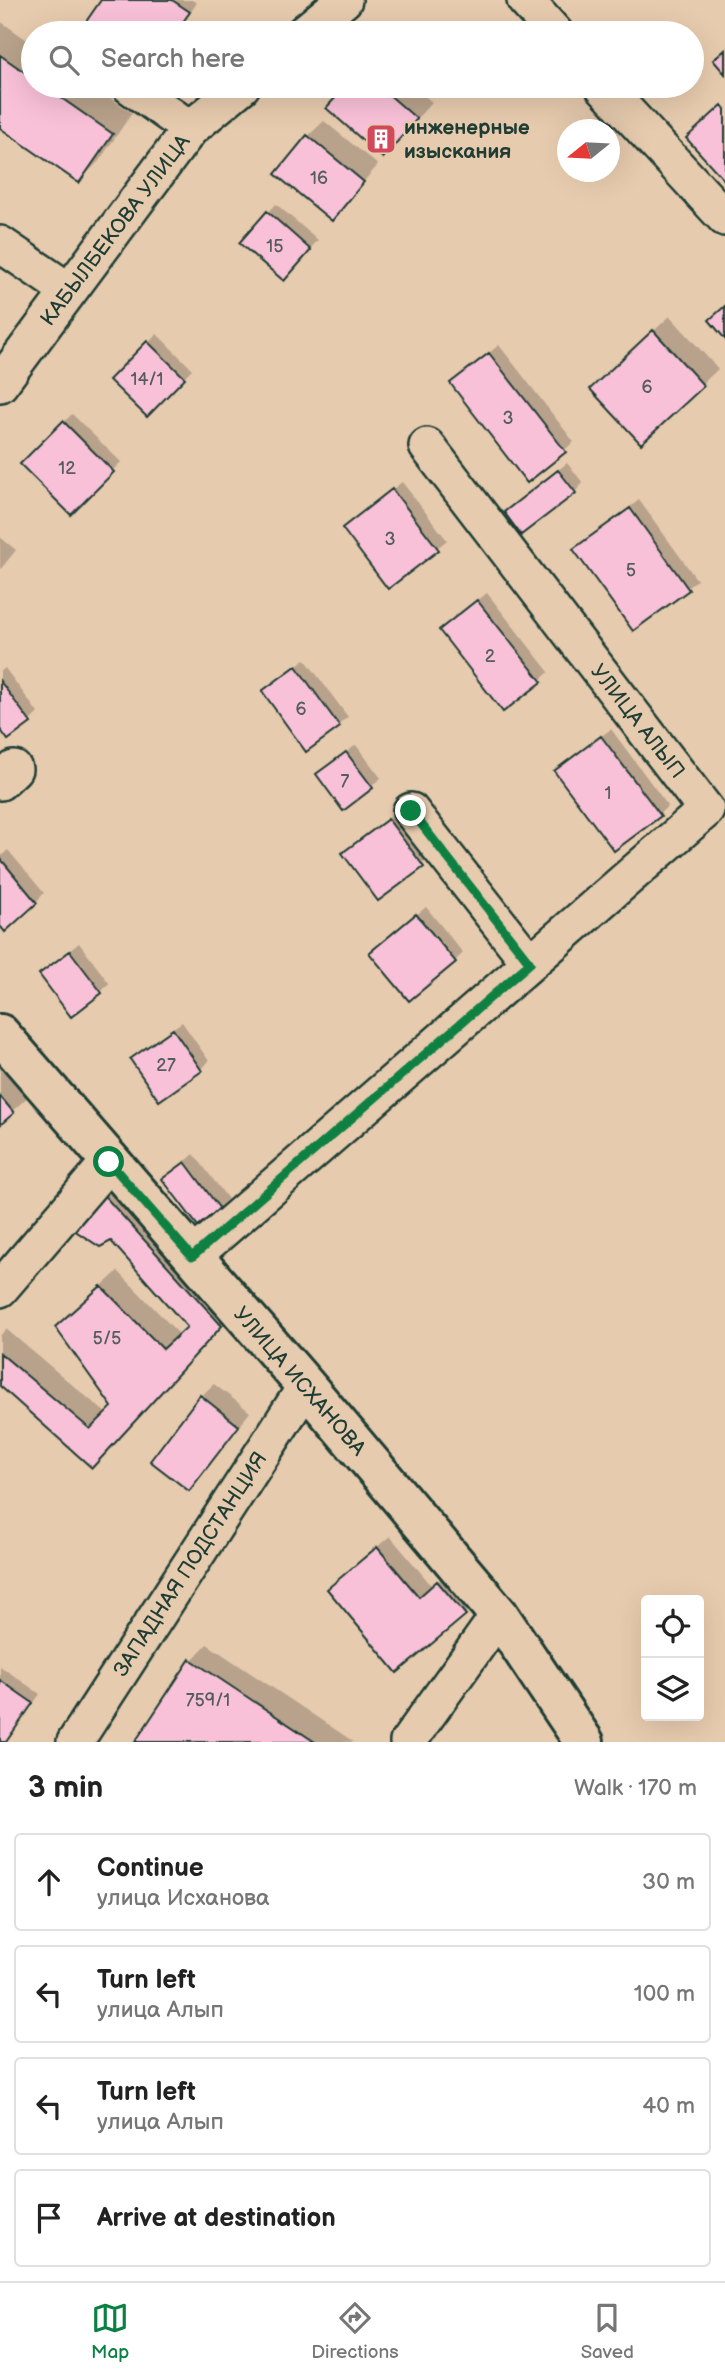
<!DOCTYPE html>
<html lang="en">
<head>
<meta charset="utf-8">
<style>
	:root { --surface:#fff; --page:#f6f6f6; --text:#222; --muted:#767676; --line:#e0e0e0; --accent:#0b8043 }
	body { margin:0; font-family:"Balsamiq Sans",sans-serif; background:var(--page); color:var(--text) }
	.controls { position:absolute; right:21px; bottom:21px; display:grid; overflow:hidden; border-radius:7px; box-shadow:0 7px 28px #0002 }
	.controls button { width:63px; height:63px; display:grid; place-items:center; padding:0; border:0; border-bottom:2px solid var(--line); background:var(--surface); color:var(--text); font:35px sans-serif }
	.compass { position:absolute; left:557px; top:119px; width:63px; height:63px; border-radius:50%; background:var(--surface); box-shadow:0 7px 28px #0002; rotate:252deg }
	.stop { position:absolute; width:21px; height:21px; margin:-16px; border:5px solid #0b8043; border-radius:50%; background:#fff }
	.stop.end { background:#0b8043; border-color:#fff; box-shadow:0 2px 7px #0008 }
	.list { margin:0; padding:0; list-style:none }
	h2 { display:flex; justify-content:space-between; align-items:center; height:91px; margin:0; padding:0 28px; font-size:30px }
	h2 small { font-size:23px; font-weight:400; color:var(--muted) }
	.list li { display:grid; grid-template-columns:46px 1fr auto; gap:21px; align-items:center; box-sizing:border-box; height:98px; margin:0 14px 14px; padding:0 14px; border:2px solid var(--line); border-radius:7px }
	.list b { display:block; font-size:26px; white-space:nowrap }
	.list p { margin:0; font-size:23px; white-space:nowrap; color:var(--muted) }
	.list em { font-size:23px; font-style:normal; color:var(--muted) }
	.icon { flex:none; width:38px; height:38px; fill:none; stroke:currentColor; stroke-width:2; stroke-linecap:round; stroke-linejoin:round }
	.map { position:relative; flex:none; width:725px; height:1742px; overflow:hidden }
	.search { position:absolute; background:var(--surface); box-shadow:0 7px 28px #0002; left:21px; right:21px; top:21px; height:77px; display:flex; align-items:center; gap:18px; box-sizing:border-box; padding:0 24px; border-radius:38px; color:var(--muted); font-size:26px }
	.sheet { height:539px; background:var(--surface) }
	nav { display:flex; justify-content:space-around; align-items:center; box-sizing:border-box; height:98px; border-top:2px solid var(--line); background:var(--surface); font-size:19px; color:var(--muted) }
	nav a { display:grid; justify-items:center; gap:4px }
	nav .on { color:var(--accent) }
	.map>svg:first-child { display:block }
	.shadow { fill:#0003 }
	.building { fill:#f9c1d8; stroke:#1f3d34; stroke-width:2 }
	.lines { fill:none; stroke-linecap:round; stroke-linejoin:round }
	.minor-casing { stroke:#1f3d34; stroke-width:40 }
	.secondary-casing { stroke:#1f3d34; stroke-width:44 }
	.minor { stroke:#e7cbae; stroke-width:35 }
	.secondary { stroke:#e7cbae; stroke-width:38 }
	.route { stroke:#0b8043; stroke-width:9 }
	.labels { text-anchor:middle; stroke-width:5; stroke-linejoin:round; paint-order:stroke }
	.number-label { font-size:18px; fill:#565e5d }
	.poi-label { font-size:21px; font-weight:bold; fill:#1f3d34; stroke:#e7cbae; text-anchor:start }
	.street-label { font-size:21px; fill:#1f3d34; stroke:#e7cbae }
</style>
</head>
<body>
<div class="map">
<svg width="725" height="1742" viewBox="0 0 725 1742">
	<rect width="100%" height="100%" fill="#e7cbae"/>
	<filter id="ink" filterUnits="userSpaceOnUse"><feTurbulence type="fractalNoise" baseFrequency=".0143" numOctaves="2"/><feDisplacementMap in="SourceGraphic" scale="14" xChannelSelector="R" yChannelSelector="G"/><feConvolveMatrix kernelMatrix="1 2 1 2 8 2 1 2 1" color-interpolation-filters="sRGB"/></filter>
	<g filter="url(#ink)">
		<path class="shadow" d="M 103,0 L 192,0 L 197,3 L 176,33 L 97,33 L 85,25 Z
			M 0,21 L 33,44 L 33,86 L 93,86 L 132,113 L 99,161 L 79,181 L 0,126 Z
			M 348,86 L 412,86 L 432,102 L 383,156 L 328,108 Z
			M 324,121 L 378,165 L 332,218 L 308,136 Z
			M 276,204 L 318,240 L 292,270 L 268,213 Z
			M 670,316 L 718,369 L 641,442 L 608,373 Z
			M 157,334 L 192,369 L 147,414 L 112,380 Z
			M 499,345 L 574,442 L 527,480 L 461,375 Z
			M 72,414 L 121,462 L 71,513 L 22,464 Z
			M 567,463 L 583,483 L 575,492 L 506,512 Z
			M 402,482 L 447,540 L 389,587 L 344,528 Z
			M 639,500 L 697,580 L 633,629 L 575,549 Z
			M 0,537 L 16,550 L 0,570 Z
			M 487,593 L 549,672 L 540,680 L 450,622 Z
			M 305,659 L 348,717 L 307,749 L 273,683 Z
			M 5,668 L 38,713 L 30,721 L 0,726 L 0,672 Z
			M 611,729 L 668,806 L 659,814 L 565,763 Z
			M 356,745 L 381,778 L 343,808 L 318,774 Z
			M 398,811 L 431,857 L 378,898 L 353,845 Z
			M 8,850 L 44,893 L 36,902 L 0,923 L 0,857 Z
			M 426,907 L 463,953 L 455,961 L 380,945 Z
			M 79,943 L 109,983 L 101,992 L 41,974 Z
			M 182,1022 L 209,1061 L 201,1070 L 132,1059 L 140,1051 Z
			M 0,1062 L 29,1096 L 0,1122 Z
			M 194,1154 L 228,1199 L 219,1208 L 165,1179 Z
			M 116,1176 L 237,1309 L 107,1450 L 0,1384 L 0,1336 L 6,1329 L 107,1414 L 114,1407 L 73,1312 L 118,1271 L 180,1335 L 189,1327 L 111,1239 L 73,1227 Z
			M 214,1384 L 250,1412 L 202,1476 L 189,1489 L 201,1396 Z
			M 390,1536 L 432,1586 L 451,1570 L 477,1601 L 465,1614 L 342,1577 Z
			M 207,1644 L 354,1742 L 137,1742 L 192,1660 Z
			M 0,1666 L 40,1694 L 6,1742 L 0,1742 Z"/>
		<path class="building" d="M 101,0 L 172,0 L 190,12 L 175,33 L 94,33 L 83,26 Z
			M 725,50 L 725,74 L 713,60 Z
			M 0,55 L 33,78 L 33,86 L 44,86 L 113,134 L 79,183 L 0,128 Z
			M 346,86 L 379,86 L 417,119 L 383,158 L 326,108 Z
			M 722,105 L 725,109 L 725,181 L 686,138 Z
			M 307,135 L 364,182 L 332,221 L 275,174 Z
			M 267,211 L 311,250 L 284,281 L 239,243 Z
			M 725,306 L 725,339 L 709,320 Z
			M 653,330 L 704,386 L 641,444 L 590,389 Z
			M 147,341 L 185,378 L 147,417 L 109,380 Z
			M 489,353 L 566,452 L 527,483 L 450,383 Z
			M 63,421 L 114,472 L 71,515 L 20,464 Z
			M 558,470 L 576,493 L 521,535 L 504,512 Z
			M 392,489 L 439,550 L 388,589 L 342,528 Z
			M 630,508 L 689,590 L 633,631 L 573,549 Z
			M 477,600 L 542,682 L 503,712 L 439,630 Z
			M 296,666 L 340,727 L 306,752 L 262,691 Z
			M 0,681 L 31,723 L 8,740 L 0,729 Z
			M 601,736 L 661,816 L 614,851 L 554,771 Z
			M 346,752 L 373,788 L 343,811 L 316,774 Z
			M 388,819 L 424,867 L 378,901 L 342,853 Z
			M 0,858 L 37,903 L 5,932 L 0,926 Z
			M 416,914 L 456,962 L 409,1001 L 369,953 Z
			M 70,951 L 102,993 L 71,1017 L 39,974 Z
			M 173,1029 L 202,1071 L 159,1101 L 130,1059 Z
			M 0,1096 L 14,1113 L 0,1125 Z
			M 185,1162 L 220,1209 L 198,1226 L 162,1179 Z
			M 100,1191 L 222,1326 L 92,1468 L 0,1386 L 0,1353 L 90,1429 L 112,1407 L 55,1327 L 101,1286 L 163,1349 L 187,1327 L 111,1241 L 100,1247 L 71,1228 Z
			M 200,1395 L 239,1426 L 189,1491 L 150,1461 Z
			M 377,1547 L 419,1597 L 437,1581 L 466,1615 L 397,1673 L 327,1589 Z
			M 190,1659 L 315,1742 L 135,1742 Z
			M 0,1680 L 33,1703 L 6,1742 L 0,1742 Z"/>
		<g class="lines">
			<g class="minor-casing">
				<path id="minor" d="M 525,0 L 555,33
					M 304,33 L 344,0
					M 130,86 L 190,129
					M 603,86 L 725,218
					M 0,244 L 69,291
					M 0,384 L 190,129 L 242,86
					M 0,782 L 14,769
					M 411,811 L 530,963
					M 192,1257 L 706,810 L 427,446
					M 0,1289 L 109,1162
					M 75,1742 L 306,1386
					M 408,1742 L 499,1615"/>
			</g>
			<g class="secondary-casing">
				<path id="secondary" d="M 0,1034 L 306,1386 L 499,1615 L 584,1742"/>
			</g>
			<use href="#minor" class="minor"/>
			<use href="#secondary" class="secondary"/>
		</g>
	</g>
	<g class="lines" filter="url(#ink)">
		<path class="route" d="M 109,1162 L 192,1257 L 530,963 L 411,811"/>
	</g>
	<defs>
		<g id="building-square" transform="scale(1.575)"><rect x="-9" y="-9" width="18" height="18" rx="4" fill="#d1495b" stroke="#e7cbae"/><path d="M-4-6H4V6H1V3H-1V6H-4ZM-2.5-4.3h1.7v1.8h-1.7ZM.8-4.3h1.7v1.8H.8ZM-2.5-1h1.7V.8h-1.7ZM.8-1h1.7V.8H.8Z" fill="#fff"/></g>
	</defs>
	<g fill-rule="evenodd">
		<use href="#building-square" x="381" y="139"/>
	</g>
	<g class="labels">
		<g class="number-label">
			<text x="319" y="184">16</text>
			<text x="275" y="252">15</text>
			<text x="147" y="385">14/1</text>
			<text x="647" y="393">6</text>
			<text x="508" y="424">3</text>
			<text x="67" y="474">12</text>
			<text x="390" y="545">3</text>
			<text x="631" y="576">5</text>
			<text x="490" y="662">2</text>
			<text x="301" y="715">6</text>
			<text x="345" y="787">7</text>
			<text x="608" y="799">1</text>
			<text x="166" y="1071">27</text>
			<text x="107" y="1344">5/5</text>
			<text x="208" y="1706">759/1</text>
		</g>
		<g class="poi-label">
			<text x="404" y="134">инженерные<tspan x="404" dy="24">изыскания</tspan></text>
		</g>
		<g class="street-label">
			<text transform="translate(115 230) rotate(-53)" y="7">КАБЫЛБЕКОВА УЛИЦА</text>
			<text transform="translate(638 721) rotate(52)" y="7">УЛИЦА АЛЫП</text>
			<text transform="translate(300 1381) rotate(49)" y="7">УЛИЦА ИСХАНОВА</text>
			<text transform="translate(190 1564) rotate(-57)" y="7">ЗАПАДНАЯ ПОДСТАНЦИЯ</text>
		</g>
	</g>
</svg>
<div class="controls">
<button><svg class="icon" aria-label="locate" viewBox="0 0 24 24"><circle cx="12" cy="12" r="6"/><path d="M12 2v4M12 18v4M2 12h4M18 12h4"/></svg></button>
<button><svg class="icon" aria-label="layers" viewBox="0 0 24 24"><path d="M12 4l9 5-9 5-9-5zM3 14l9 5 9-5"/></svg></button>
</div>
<svg class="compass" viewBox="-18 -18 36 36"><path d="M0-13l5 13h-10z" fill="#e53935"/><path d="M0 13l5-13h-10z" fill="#767676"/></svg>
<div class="stop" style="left:109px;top:1162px"></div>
<div class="stop end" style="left:411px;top:811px"></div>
<div class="search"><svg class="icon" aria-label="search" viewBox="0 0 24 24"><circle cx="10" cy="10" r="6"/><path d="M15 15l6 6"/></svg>Search here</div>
</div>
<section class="sheet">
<h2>3 min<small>Walk · 170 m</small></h2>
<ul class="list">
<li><svg class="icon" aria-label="ahead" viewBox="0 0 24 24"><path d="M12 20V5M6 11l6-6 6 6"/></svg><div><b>Continue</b><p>улица Исханова</p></div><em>30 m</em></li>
<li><svg class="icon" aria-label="left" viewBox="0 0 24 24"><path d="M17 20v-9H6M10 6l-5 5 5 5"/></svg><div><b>Turn left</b><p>улица Алып</p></div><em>100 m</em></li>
<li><svg class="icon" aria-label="left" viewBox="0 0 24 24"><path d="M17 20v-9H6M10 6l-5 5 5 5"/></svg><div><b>Turn left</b><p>улица Алып</p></div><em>40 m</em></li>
<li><svg class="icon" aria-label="arrive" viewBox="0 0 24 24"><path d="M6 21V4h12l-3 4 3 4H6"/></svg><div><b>Arrive at destination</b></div></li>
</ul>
</section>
<nav>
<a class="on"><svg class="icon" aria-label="map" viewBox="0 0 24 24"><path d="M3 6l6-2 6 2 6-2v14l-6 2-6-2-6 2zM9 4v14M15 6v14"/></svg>Map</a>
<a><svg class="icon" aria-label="directions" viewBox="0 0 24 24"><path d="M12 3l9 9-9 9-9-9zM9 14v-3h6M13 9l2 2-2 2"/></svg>Directions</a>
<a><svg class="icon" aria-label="saved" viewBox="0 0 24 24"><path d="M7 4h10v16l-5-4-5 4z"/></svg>Saved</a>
</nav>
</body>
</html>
